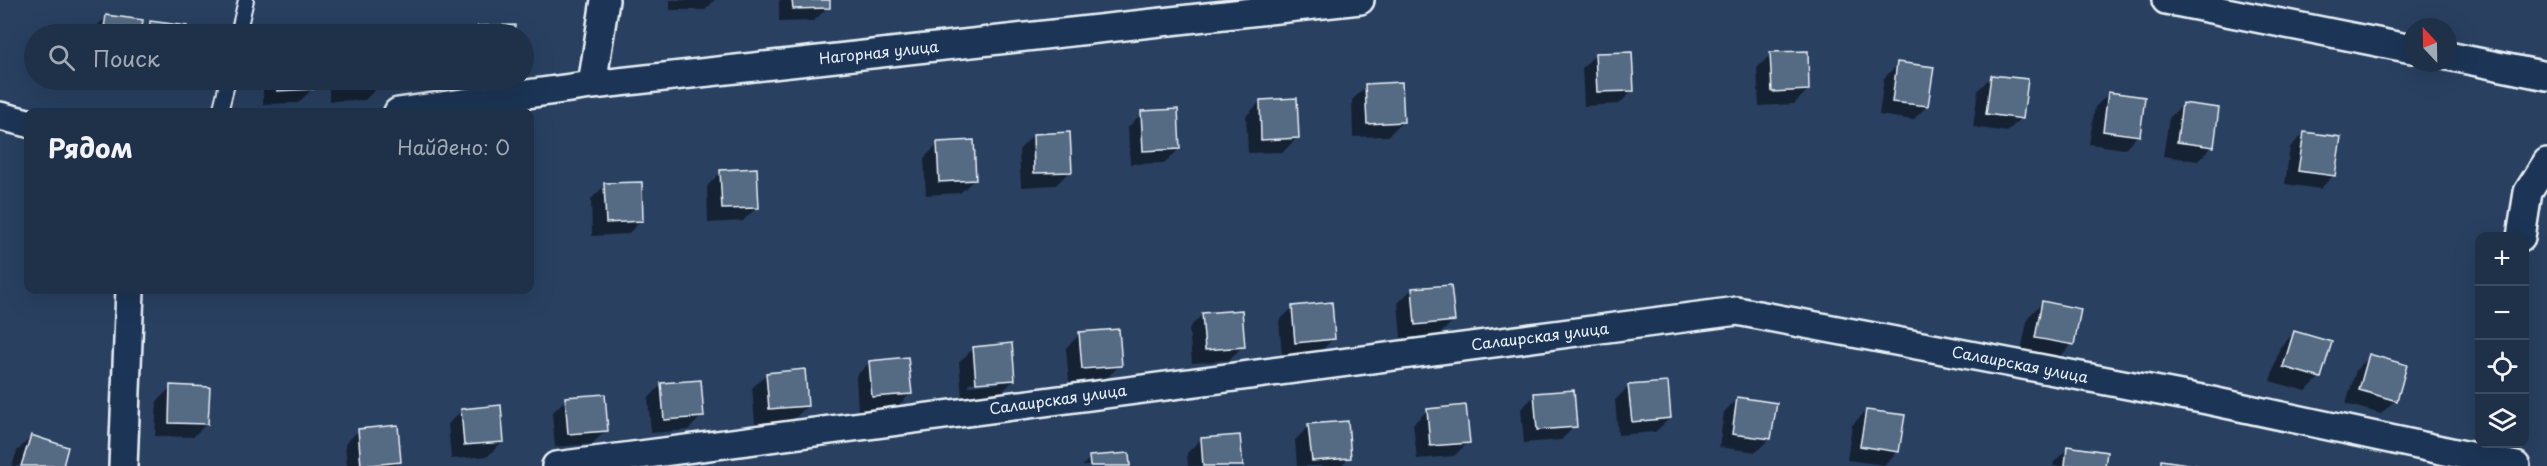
<!DOCTYPE html>
<html lang="ru">
<head>
<meta charset="utf-8">
<style>
	:root { --surface:#1f3049; --page:#273850; --text:#f1f3f6; --muted:#a1a9b4; --line:#3c4b61 }
	body { margin:0; font-family:"Playpen Sans",sans-serif; background:var(--page); color:var(--text) }
	.controls { position:absolute; right:18px; bottom:18px; display:grid; overflow:hidden; border-radius:12px; box-shadow:0 6px 24px #0002 }
	.controls button { width:54px; height:54px; display:grid; place-items:center; padding:0; border:0; border-bottom:2px solid var(--line); background:var(--surface); color:var(--text); font:30px sans-serif }
	.compass { position:absolute; left:2403px; top:18px; width:54px; height:54px; border-radius:50%; background:var(--surface); box-shadow:0 6px 24px #0002; rotate:338deg }
	.list { margin:0; padding:0; list-style:none }
	h2 { display:flex; justify-content:space-between; align-items:center; height:78px; margin:0; padding:0 24px; font-size:26px }
	h2 small { font-size:20px; font-weight:400; color:var(--muted) }
	.icon { flex:none; width:33px; height:33px; fill:none; stroke:currentColor; stroke-width:2; stroke-linecap:round; stroke-linejoin:round }
	.map { position:relative; flex:none; width:2547px; height:466px; overflow:hidden }
	.search { position:absolute; background:var(--surface); box-shadow:0 6px 24px #0002; left:24px; top:24px; width:510px; height:66px; display:flex; align-items:center; gap:15px; box-sizing:border-box; padding:0 21px; border-radius:33px; color:var(--muted); font-size:22px }
	.panel { position:absolute; background:var(--surface); box-shadow:0 6px 24px #0002; left:24px; top:108px; width:510px; height:186px; border-radius:12px }
	.map>svg:first-child { display:block }
	.shadow { fill:#0007; fill-rule:evenodd }
	.building { fill:#556a83; stroke:#e8f1f8; stroke-width:1.5 }
	.lines { fill:none; stroke-linecap:round; stroke-linejoin:round }
	.service-casing { stroke:#e8f1f8; stroke-width:18 }
	.minor-casing { stroke:#e8f1f8; stroke-width:32 }
	.service { stroke:#1d3557; stroke-width:14 }
	.minor { stroke:#1d3557; stroke-width:27 }
	.labels { text-anchor:middle; stroke-width:4.5; stroke-linejoin:round; paint-order:stroke }
	.street-label { font-size:15px; fill:#e8f1f8; stroke:#1d3557 }
</style>
</head>
<body>
<div class="map">
<svg width="2547" height="466" viewBox="0 0 2547 466">
	<rect width="100%" height="100%" fill="#294061"/>
	<filter id="ink" filterUnits="userSpaceOnUse"><feTurbulence type="fractalNoise" baseFrequency=".0167" numOctaves="2"/><feDisplacementMap in="SourceGraphic" scale="12" xChannelSelector="R" yChannelSelector="G"/><feConvolveMatrix kernelMatrix="1 2 1 2 8 2 1 2 1" color-interpolation-filters="sRGB"/></filter>
	<g filter="url(#ink)">
		<path class="shadow" d="M 670,0 L 715,0 L 705,10 L 670,10 Z
			M 779,0 L 828,0 L 828,7 L 814,21 L 779,22 Z
			M 106,17 L 141,21 L 139,34 L 151,23 L 186,28 L 185,34 L 92,34 L 92,31 Z
			M 513,27 L 514,34 L 472,34 L 478,28 Z
			M 1596,54 L 1633,90 L 1619,104 L 1584,106 L 1582,68 Z
			M 1771,54 L 1808,90 L 1794,104 L 1759,106 L 1757,68 Z
			M 1898,64 L 1927,106 L 1913,120 L 1879,115 L 1884,78 Z
			M 1992,76 L 2021,118 L 2007,132 L 1973,127 L 1978,90 Z
			M 263,80 L 312,80 L 312,89 L 298,103 L 263,104 Z
			M 329,80 L 378,80 L 379,86 L 365,100 L 329,101 Z
			M 1366,86 L 1402,122 L 1388,136 L 1353,137 L 1352,100 Z
			M 2109,93 L 2138,135 L 2124,149 L 2089,144 L 2095,107 Z
			M 1260,102 L 1297,138 L 1283,152 L 1248,153 L 1246,116 Z
			M 2183,104 L 2212,146 L 2198,161 L 2163,156 L 2169,118 Z
			M 1142,113 L 1179,149 L 1165,163 L 1130,164 L 1128,127 Z
			M 2304,133 L 2334,175 L 2320,189 L 2285,184 L 2290,147 Z
			M 1033,135 L 1070,171 L 1056,185 L 1021,187 L 1019,150 Z
			M 938,144 L 975,179 L 960,193 L 926,195 L 924,158 Z
			M 721,172 L 757,207 L 743,221 L 708,223 L 707,186 Z
			M 605,185 L 642,220 L 628,234 L 592,236 L 591,199 Z
			M 1412,289 L 1453,321 L 1439,335 L 1401,338 L 1398,303 Z
			M 2042,303 L 2072,344 L 2058,359 L 2021,351 L 2028,317 Z
			M 1293,307 L 1333,339 L 1319,353 L 1282,356 L 1279,321 Z
			M 1203,314 L 1243,346 L 1229,360 L 1192,363 L 1189,328 Z
			M 2294,333 L 2320,377 L 2306,391 L 2270,381 L 2280,347 Z
			M 1080,334 L 1120,365 L 1106,379 L 1069,382 L 1066,348 Z
			M 974,348 L 1014,380 L 1000,394 L 962,397 L 959,362 ZM 1001,380 L 1001,383 L 969,386 L 968,383 Z
			M 2370,356 L 2395,400 L 2381,414 L 2346,404 L 2356,370 Z
			M 870,362 L 910,394 L 896,408 L 858,411 L 856,376 Z
			M 766,374 L 807,406 L 793,420 L 755,423 L 752,388 Z
			M 662,384 L 702,416 L 688,430 L 651,433 L 648,399 Z
			M 1629,386 L 1670,418 L 1655,432 L 1618,435 L 1615,400 Z
			M 171,387 L 207,423 L 193,437 L 155,436 L 157,401 Z
			M 1535,395 L 1575,426 L 1561,440 L 1524,443 L 1521,409 Z
			M 1738,398 L 1770,438 L 1756,452 L 1719,447 L 1724,412 Z
			M 566,399 L 606,430 L 592,444 L 555,447 L 552,413 Z
			M 462,410 L 502,442 L 488,456 L 451,459 L 448,424 Z
			M 1428,410 L 1468,442 L 1454,456 L 1417,459 L 1413,424 Z
			M 1866,411 L 1898,451 L 1884,465 L 1847,460 L 1852,425 Z
			M 1309,426 L 1349,457 L 1341,466 L 1297,466 L 1295,440 Z
			M 359,430 L 399,462 L 395,466 L 347,466 L 345,444 Z
			M 31,437 L 61,466 L 12,466 L 17,451 Z
			M 1201,439 L 1241,466 L 1188,466 L 1187,453 Z
			M 2068,448 L 2103,466 L 2053,466 L 2054,462 Z
			M 1090,458 L 1128,466 L 1082,466 Z"/>
		<path class="building" d="M 792,0 L 830,0 L 830,8 L 793,9 Z
			M 106,15 L 143,20 L 141,34 L 103,34 Z
			M 150,21 L 187,26 L 186,34 L 149,34 Z
			M 515,25 L 515,34 L 478,34 L 478,26 Z
			M 1808,51 L 1809,90 L 1772,92 L 1770,52 Z
			M 1632,52 L 1634,91 L 1597,92 L 1595,53 Z
			M 1897,62 L 1934,67 L 1928,106 L 1892,102 Z
			M 1991,75 L 2028,79 L 2023,119 L 1986,114 Z
			M 276,80 L 314,80 L 314,89 L 277,91 Z
			M 342,80 L 380,80 L 380,86 L 343,87 Z
			M 1402,82 L 1404,122 L 1367,124 L 1365,84 Z
			M 2108,92 L 2145,97 L 2140,136 L 2103,131 Z
			M 1297,98 L 1299,138 L 1261,140 L 1260,100 Z
			M 2182,103 L 2219,108 L 2214,147 L 2177,142 Z
			M 1178,109 L 1180,149 L 1143,151 L 1141,111 Z
			M 1070,132 L 1072,172 L 1034,173 L 1033,134 Z
			M 2304,132 L 2341,137 L 2335,176 L 2298,171 Z
			M 974,140 L 976,180 L 939,182 L 937,142 Z
			M 757,168 L 759,208 L 722,209 L 720,170 Z
			M 642,182 L 643,221 L 606,223 L 604,183 Z
			M 1451,285 L 1455,321 L 1415,325 L 1412,288 Z
			M 2042,301 L 2081,309 L 2074,345 L 2035,338 Z
			M 1332,302 L 1335,339 L 1295,343 L 1292,306 Z
			M 1242,310 L 1245,347 L 1205,350 L 1202,313 Z
			M 1119,329 L 1122,366 L 1082,369 L 1079,332 Z
			M 2294,331 L 2332,342 L 2321,378 L 2283,367 Z
			M 1012,343 L 1015,380 L 976,383 L 973,347 Z
			M 2369,354 L 2407,365 L 2397,401 L 2359,390 Z
			M 908,357 L 912,394 L 872,397 L 869,361 Z
			M 805,369 L 808,406 L 769,409 L 766,373 Z
			M 701,380 L 704,417 L 664,420 L 661,383 Z
			M 1668,382 L 1671,418 L 1632,422 L 1628,385 Z
			M 170,385 L 210,387 L 208,424 L 169,423 Z
			M 1574,390 L 1577,427 L 1537,430 L 1534,393 Z
			M 605,394 L 608,431 L 568,434 L 565,397 Z
			M 1737,397 L 1777,403 L 1771,439 L 1732,434 Z
			M 501,405 L 504,442 L 464,445 L 461,409 Z
			M 1466,405 L 1470,443 L 1430,446 L 1427,409 Z
			M 1866,410 L 1905,415 L 1899,452 L 1860,446 Z
			M 1348,421 L 1351,458 L 1312,461 L 1308,424 Z
			M 398,425 L 401,462 L 361,466 L 358,429 Z
			M 31,435 L 68,447 L 63,466 L 21,466 Z
			M 1240,435 L 1243,466 L 1203,466 L 1201,438 Z
			M 2067,446 L 2107,452 L 2105,466 L 2065,466 Z
			M 1129,453 L 1130,466 L 1090,466 L 1089,456 Z
			M 2161,460 L 2201,466 L 2161,466 Z"/>
		<g class="lines">
			<g class="service-casing">
				<path id="service" d="M 238,34 L 246,0
					M 220,112 L 228,80"/>
			</g>
			<g class="minor-casing">
				<path id="minor" d="M 2166,0 L 2412,49
					M 2448,56 L 2547,76
					M 592,85 L 605,0
					M 398,112 L 592,85 L 1360,0
					M 0,116 L 28,123
					M 2521,237 L 2528,192 L 2547,162
					M 123,466 L 130,290
					M 556,466 L 1737,311 L 2207,400 L 2516,466"/>
			</g>
			<use href="#service" class="service"/>
			<use href="#minor" class="minor"/>
		</g>
	</g>
	<g class="labels">
		<g class="street-label">
			<text transform="translate(879 53) rotate(-6)" y="5">Нагорная улица</text>
			<text transform="translate(1540 337) rotate(-7)" y="5">Салаирская улица</text>
			<text transform="translate(2020 365) rotate(11)" y="5">Салаирская улица</text>
			<text transform="translate(1058 400) rotate(-8)" y="5">Салаирская улица</text>
		</g>
	</g>
</svg>
<div class="controls">
<button>+</button>
<button>−</button>
<button><svg class="icon" aria-label="locate" viewBox="0 0 24 24"><circle cx="12" cy="12" r="6"/><path d="M12 2v4M12 18v4M2 12h4M18 12h4"/></svg></button>
<button><svg class="icon" aria-label="layers" viewBox="0 0 24 24"><path d="M12 4l9 5-9 5-9-5zM3 14l9 5 9-5"/></svg></button>
</div>
<svg class="compass" viewBox="-18 -18 36 36"><path d="M0-13l5 13h-10z" fill="#e53935"/><path d="M0 13l5-13h-10z" fill="#a1a9b4"/></svg>
<div class="search"><svg class="icon" aria-label="search" viewBox="0 0 24 24"><circle cx="10" cy="10" r="6"/><path d="M15 15l6 6"/></svg>Поиск</div>
<section class="panel">
<h2>Рядом<small>Найдено: 0</small></h2>
<ul class="list">
</ul>
</section>
</div>
</body>
</html>
